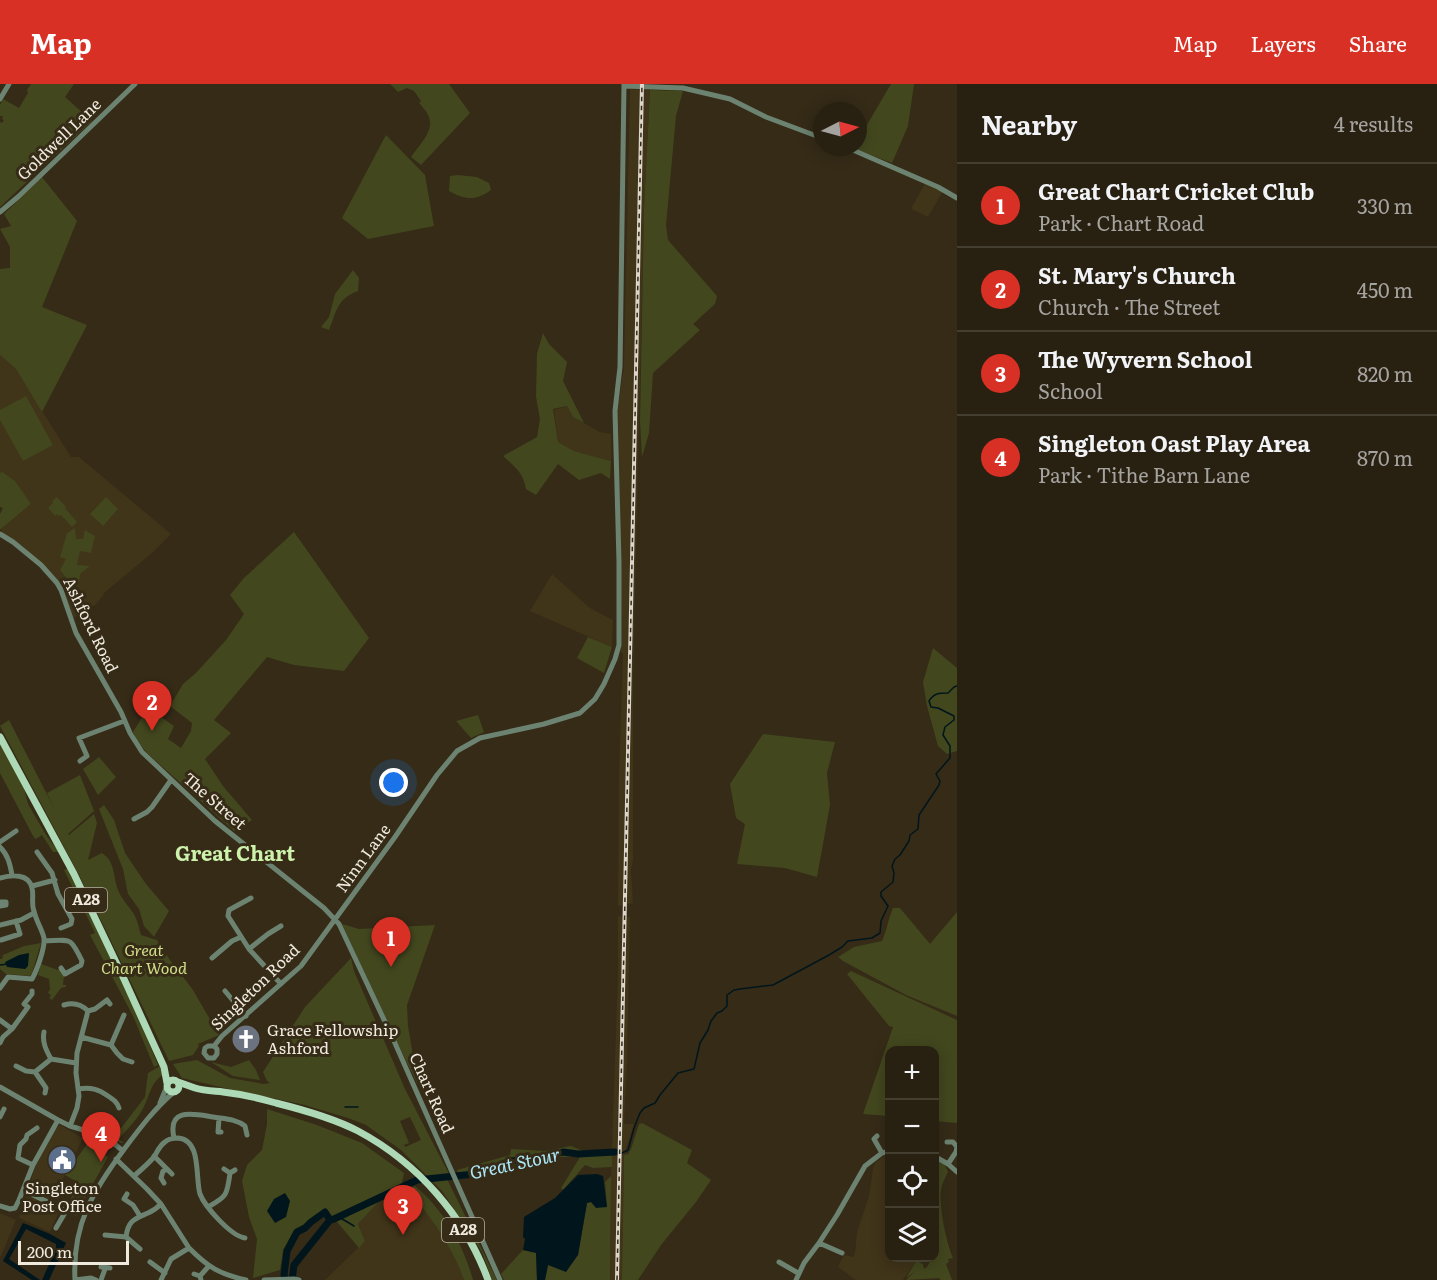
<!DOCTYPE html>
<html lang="en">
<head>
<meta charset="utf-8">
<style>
	:root { --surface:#282011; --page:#342d1f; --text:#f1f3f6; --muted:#a5a39f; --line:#443e31; --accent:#d93025 }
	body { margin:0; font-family:Literata,serif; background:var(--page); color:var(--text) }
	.controls { position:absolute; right:18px; bottom:18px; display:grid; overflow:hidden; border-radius:12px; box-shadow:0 3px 15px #0003 }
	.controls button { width:54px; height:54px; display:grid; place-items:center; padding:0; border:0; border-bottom:2px solid var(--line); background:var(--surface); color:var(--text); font:30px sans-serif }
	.compass { position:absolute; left:813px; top:18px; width:54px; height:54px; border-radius:50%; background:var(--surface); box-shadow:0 3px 15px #0003; rotate:84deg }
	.scale { position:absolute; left:18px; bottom:15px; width:111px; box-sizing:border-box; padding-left:6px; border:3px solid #f1ebdf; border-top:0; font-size:16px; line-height:21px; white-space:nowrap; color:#f1ebdf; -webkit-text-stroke:4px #352b17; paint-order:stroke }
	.you { position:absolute; left:394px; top:699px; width:21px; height:21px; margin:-15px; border:4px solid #fff; border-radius:50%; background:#1a73e8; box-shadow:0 0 0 9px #1a73e833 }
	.badge { display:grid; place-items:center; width:39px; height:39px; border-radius:50%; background:var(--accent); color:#fff; font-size:20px; font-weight:700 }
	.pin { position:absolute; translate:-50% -50px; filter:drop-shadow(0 2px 3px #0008) }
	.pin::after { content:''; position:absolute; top:32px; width:21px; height:18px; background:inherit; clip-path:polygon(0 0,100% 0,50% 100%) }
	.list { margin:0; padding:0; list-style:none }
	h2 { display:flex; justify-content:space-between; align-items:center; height:78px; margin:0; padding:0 24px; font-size:26px }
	h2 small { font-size:20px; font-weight:400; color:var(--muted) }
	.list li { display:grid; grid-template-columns:39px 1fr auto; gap:18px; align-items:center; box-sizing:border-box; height:84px; padding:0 24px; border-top:2px solid var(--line) }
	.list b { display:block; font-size:22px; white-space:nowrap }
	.list p { margin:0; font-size:20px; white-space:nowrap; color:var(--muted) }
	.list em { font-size:20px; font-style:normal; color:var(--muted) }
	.icon { flex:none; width:33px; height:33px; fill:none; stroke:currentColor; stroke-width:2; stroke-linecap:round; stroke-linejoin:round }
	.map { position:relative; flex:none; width:957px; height:1196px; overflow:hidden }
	header { display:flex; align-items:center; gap:36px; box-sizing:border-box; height:84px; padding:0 30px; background:var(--accent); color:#fff }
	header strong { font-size:28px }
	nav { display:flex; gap:33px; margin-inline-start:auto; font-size:21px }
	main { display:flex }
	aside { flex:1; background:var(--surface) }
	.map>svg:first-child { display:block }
	.built { fill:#403419 }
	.green { fill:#42471e; fill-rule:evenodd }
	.water { fill:#01161c }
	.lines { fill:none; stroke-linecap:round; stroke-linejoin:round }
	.stream { stroke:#01161c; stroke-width:1.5 }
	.river { stroke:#01161c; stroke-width:7 }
	.minor { stroke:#6d8371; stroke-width:5 }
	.major { stroke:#add9b6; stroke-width:7 }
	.rail-casing { stroke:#ddd6ca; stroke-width:4 }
	.rail { stroke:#352b17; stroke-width:1.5; stroke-dasharray:4.5; stroke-linecap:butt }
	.labels { text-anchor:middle; stroke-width:6; stroke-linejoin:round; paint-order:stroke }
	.shield { fill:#352b17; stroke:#b9b1a3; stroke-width:1.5 }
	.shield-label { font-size:15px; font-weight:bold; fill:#f1ebdf }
	.street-label { font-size:16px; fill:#f1ebdf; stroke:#352b17 }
	.park-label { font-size:16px; font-style:italic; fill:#d1de89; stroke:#352b17 }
	.poi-label { font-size:16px; fill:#f1ebdf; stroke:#352b17; text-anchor:start }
	.water-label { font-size:18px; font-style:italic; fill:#ade9fb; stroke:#352b17 }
	.quarter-label { font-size:20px; font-weight:bold; fill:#ccf2ab; stroke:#352b17 }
</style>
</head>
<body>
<header>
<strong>Map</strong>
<nav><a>Map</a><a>Layers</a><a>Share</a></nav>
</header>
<main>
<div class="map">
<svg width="957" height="1196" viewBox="0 0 957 1196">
	<rect width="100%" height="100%" fill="#352b17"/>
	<path class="built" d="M 630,5 L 650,6 L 644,125 L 633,598 L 633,776 L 631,785 L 633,819 L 618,822 L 619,694 L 623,569 L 620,568 L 622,558 L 617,330 L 624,282 Z
		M 926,98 L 943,107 L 928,133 L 911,125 L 923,103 Z
		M 0,271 L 16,285 L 71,373 L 79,373 L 171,450 L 152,469 L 104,509 L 103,512 L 95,521 L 74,534 L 70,527 L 63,505 L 31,470 L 2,448 L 1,445 L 31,420 L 1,387 L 0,390 Z
		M 567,322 L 573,333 L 600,348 L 611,350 L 611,377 L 574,367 L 558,358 L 554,326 Z
		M 552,490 L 590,524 L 613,536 L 612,563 L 530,527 Z
		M 618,832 L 630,833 L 627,977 L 624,1040 L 634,1040 L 624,1071 L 622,1196 L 610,1196 L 611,1092 L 618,890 Z
		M 60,1041 L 81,1053 L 84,1052 L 65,1091 L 50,1117 L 58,1130 L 50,1148 L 19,1134 L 37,1077 L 55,1045 Z
		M 889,1070 L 890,1174 L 918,1174 L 903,1196 L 856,1196 L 838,1183 L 844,1171 L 853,1173 L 855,1169 L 857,1148 L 869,1112 L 873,1085 L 875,1079 L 883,1073 Z
		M 383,1113 L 417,1117 L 439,1145 L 458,1177 L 464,1196 L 325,1196 L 365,1157 L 358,1140 Z
		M 0,1129 L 16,1136 L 0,1174 Z"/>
	<path class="green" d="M 31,0 L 74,0 L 65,13 L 92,37 L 0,123 L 0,38 L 2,39 L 4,36 L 2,35 L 3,32 L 0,32 L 0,21 L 3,15 L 19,24 L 28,9 L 27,6 Z
		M 390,0 L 449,0 L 470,29 L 421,81 L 411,73 C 419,61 436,46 428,31 C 426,26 422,23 419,19 L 421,17 L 414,7 L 407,4 L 398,8 Z
		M 891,0 L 914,0 L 908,42 L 892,79 L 853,64 L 858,63 L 858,56 Z
		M 650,6 L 683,7 L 676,32 L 666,141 L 668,156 L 717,212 L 715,220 L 693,240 L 700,246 L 653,289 L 649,349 L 642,373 L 640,338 L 644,125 Z
		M 386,51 L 425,91 L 434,142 L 368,155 L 342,134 Z
		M 458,91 L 477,93 L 489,99 L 491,106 C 476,117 465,116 449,107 L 450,92 Z
		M 42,93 L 77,137 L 42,223 L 87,241 L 42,328 L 16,285 L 0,271 L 0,185 L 10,184 L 10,163 L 0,145 L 11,142 L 4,130 Z
		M 353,186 L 359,194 L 358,207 C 337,215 337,226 329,246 L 321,243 L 329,233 L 335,210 Z
		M 543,249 L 549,260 L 567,278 L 563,297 L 584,339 L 573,333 L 567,322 L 553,325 L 558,358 L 574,367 L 611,377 L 610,395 L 601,389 L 579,396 L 558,380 L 536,411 L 526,405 C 523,388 515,383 503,372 L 537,353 L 540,335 L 536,313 L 537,270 Z
		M 26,312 L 53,361 L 23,377 L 0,336 L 0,326 Z
		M 1,387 L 15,397 L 31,420 L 1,445 L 0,445 L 0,430 L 3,424 L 0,423 L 0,390 Z
		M 57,413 L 66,423 L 65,424 L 77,438 L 72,443 L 61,431 L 59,432 L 57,430 L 55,432 L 48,424 L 53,419 L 52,417 Z
		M 106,413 L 118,425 L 103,442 L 90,430 Z
		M 75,444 L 76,455 L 83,455 L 85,446 L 95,452 L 91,469 L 80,467 L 77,481 L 90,482 L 80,490 L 79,499 L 74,503 L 60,486 L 66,475 L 60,473 L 67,449 Z
		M 294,448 L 369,554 L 344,587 L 294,581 L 267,573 L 214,636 L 231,649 L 205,675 L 223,702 L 252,736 L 234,747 L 147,669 L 138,658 L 133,648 L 148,624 L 174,642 L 168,655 L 181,664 L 191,647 L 192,639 L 170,622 L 183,600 L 196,589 L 226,556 L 244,530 L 230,511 L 244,494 Z
		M 588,553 L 612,563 L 604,589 L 577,574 Z
		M 933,564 L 957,584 L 957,667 L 947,670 L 938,662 L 927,622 L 923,598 Z
		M 478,631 L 484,648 L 471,654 L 456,637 Z
		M 9,636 L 54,724 L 47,709 L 80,691 L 94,727 L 68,750 L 69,751 L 94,730 L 97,739 L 88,776 L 102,769 C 115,778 113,790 117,803 C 120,814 130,823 135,832 C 138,838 139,845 141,851 L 157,856 L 170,876 L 193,906 L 219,951 L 198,960 L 199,962 L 193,971 L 169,977 L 80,793 L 0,642 Z
		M 763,650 L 835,658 L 827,689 L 830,721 L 817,793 L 785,784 L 737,780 L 745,740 L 736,734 L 730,700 Z
		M 0,659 L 23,700 L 28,720 L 46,751 L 59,768 L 53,768 L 42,751 L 36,755 L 33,752 L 0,689 Z
		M 99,673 L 116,693 L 98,711 L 83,685 Z
		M 104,721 L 114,736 L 125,769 L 146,800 L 169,827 L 154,853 L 144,842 L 139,825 L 128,810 L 123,785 L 99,725 Z
		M 69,784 L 141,940 L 158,981 L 154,983 L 133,932 L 90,851 L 95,849 L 64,786 Z
		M 893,824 L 900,824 L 930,860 L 957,828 L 957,932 L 906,911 L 843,877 L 838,873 L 854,863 L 882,857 C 887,846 888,835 893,824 Z
		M 342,840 L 359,845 L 435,841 L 407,921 L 408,942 L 418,1001 L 387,938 Z
		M 41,859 L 32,889 L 30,892 L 6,890 L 0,885 L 0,875 L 2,875 L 3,871 L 24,862 Z
		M 351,874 L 354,887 L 405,1005 L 449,1090 L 447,1095 L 497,1196 L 492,1196 L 482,1168 L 442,1107 L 401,1066 L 366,1041 L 348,1034 L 301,1020 L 233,1006 L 182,994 L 173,980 L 197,976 L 230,994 L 264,1000 L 270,999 L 267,997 L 263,988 L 305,923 ZM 410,1033 L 421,1056 L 405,1063 L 404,1061 L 409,1059 L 400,1037 Z
		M 41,880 L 58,886 L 60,885 L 64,892 L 63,901 L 66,901 L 66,903 L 61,904 L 52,916 L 49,914 L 51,911 L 48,909 L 50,905 L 49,895 L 38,891 Z
		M 851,887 L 957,936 L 957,1039 L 935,1037 L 934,966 L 890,966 L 889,1032 L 863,1030 L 893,943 L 889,942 L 847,890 Z
		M 249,976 L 256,986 L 260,996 L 233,992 L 211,978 L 231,983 Z
		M 160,982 L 163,991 C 150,998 149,1016 141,1028 C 135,1038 126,1046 119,1055 L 124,1059 L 120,1059 L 115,1055 L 115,1052 L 145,1013 L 148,989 Z
		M 267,1025 L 317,1041 L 362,1059 L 404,1089 L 402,1099 L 382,1110 L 383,1113 L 358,1140 L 365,1157 L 359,1164 L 327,1126 L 294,1147 L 283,1166 L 280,1186 L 253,1194 L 257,1155 L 249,1133 L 242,1097 L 247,1081 L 262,1066 L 267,1040 Z
		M 642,1039 L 692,1066 L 687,1079 L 711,1096 L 696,1118 L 661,1161 L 638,1196 L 622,1196 L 624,1071 L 628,1070 L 631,1065 L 639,1040 Z
		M 87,1060 L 108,1073 L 90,1105 L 76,1132 L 65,1125 L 79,1099 L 65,1091 Z
		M 571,1062 L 583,1067 L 612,1066 L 612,1083 L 593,1084 L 585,1081 L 563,1106 L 561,1104 L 580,1073 C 542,1071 498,1086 461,1095 L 457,1086 L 510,1071 L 511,1065 L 545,1067 Z
		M 935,1074 L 944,1080 L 948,1088 C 945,1094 942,1099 941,1106 C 939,1123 946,1158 953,1174 L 948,1175 L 949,1178 L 946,1180 L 952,1196 L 941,1196 L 939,1194 L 906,1196 L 914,1188 L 906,1194 L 918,1174 L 923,1174 L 920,1179 L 923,1180 L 924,1185 L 927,1183 L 932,1174 L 934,1174 L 935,1158 L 938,1155 L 934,1132 Z
		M 611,1092 L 610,1196 L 545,1196 L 548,1181 L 578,1171 L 587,1119 L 591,1118 L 607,1123 L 605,1098 Z
		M 415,1102 C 444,1126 463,1160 473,1196 L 464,1196 C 453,1165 437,1142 417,1117 L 387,1114 Z
		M 523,1166 L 536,1168 L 537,1196 L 504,1196 L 501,1190 Z"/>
	<path class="water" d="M 29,869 L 28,882 L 25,885 L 7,883 L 5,878 L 19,871 Z
		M 597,1090 L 603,1092 L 607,1123 L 596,1124 L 591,1118 L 587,1119 L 578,1171 L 566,1188 L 548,1181 L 545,1196 L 537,1196 L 536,1169 L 523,1166 L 525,1155 L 523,1153 L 524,1133 L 555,1114 L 578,1091 Z
		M 285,1109 L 290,1117 L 286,1133 L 275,1139 L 267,1127 L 274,1115 Z
		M 23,1139 L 50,1150 L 66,1159 L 49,1196 L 42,1196 L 56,1165 L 56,1160 L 26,1145 L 9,1175 L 40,1196 L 32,1196 L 3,1177 Z"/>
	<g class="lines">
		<path class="stream" d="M 0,881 L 8,880
			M 345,1023 L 358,1023
			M 615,1068 L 622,1069 L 628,1066 L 634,1044 L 640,1029 L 644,1024 L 655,1019 L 660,1011 L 678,989 L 694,985 L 700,959 L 708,946 L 711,937 L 717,929 L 722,927 L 727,922 L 727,911 L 734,906 L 740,905 L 773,901 L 829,871 L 842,863 L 848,857 L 872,854 L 880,849 L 881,837 L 888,822 L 881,812 L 881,808 L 893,798 L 894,789 L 892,782 L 895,775 L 900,771 L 909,757 L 910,751 L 918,745 L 919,731 L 939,701 L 940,697 L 936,690 L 950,674 L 950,662 L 943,651 L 945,643 L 954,636 L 954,632 L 938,624 L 931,623 L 929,617 C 934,609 939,609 948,609 L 954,603 L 957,602
			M 334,1135 L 339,1133 L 354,1142"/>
		<path class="river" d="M 286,1196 L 284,1191 L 287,1167 L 297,1148 L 305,1144 L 311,1138 L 325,1128 L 330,1136 L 334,1135 L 417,1096 L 475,1090 L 487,1087 L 510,1077 L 538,1075 L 563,1068 L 578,1070 L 615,1068
			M 292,1196 L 294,1181 L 330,1136"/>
		<path class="minor" d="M 624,2 L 683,4 L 730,15 L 766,33 L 822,54
			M 0,15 L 9,0
			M 846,63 L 938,103 L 957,114
			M 0,128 L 19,112 L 135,0
			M 0,450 L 13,458 L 41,481 L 57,499 L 61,506 L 76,549 L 121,628 L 130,649 L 142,668 L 215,737 L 324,824 L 339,840 L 394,957 L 500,1196
			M 80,677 L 87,672 L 79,654 L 124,637
			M 134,735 L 147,728 L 152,723 L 171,696
			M 0,758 L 16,747
			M 0,763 C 8,771 10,780 12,791
			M 37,768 L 52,789 L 58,810 L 72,835 L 71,840 L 61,844
			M 0,794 C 11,791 29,789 32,804 C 34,811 31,820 34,827 C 36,837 42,845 44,854 C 45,864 37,886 32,895 L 8,893 L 0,904
			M 32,802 L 55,796
			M 251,814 L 229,826 L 228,832 L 249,865 L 281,900
			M 0,818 L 6,818 L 6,821 L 0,822
			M 0,841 L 21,836 L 34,829
			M 1,856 L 20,850 L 16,837
			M 44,857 C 71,856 70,852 82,877 L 81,881 L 65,890 L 61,884
			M 249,865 L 268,850 L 281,842
			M 212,874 L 232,857 L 241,853
			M 225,907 L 246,932
			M 64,921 C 74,918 81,920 88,927
			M 0,936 L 12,945
			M 44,948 C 42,958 46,966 51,975
			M 81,953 L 111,961 L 117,969 L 123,975 L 132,978
			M 0,959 L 3,953 L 12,945 L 28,923 L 24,920 L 32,910 L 32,907
			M 111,961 L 124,931
			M 214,962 L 217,965 L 217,970 L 214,974 L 208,974 L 204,969 L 205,964 L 208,962 L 214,962 L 222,952 L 301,882 L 395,753 L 437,691 L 457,667 L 480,654 L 544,640 L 580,629 L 595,615 L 604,600 L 615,575 L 619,561 L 619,478 L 615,327 L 620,283 L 624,0
			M 16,982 L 26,987 L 35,988 L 46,1004 L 45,1009
			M 35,988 L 51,975 L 76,979
			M 0,1003 L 58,1036 L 70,1042 L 100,1051 L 111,1057 L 123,1067
			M 78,1005 C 91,1003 98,1005 108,1012 C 114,1016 117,1018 119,1024
			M 160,1019 L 167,1002
			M 0,1033 L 4,1025
			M 219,1034 L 218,1048 L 221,1048
			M 70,1042 L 77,1024 L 79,1012 L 76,989 L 77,969 L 88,927 L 95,925 L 107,916 L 110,920
			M 877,1052 L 874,1055 L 882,1069
			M 174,1054 C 167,1023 194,1030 213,1033 C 225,1035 236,1035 245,1042 L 247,1051
			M 947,1058 L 953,1058 L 957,1063 L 956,1068 L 948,1080
			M 154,1072 L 172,1090
			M 934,1072 L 948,1080 L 957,1088
			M 116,1075 L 147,1105 L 161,1120 L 189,1164 C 208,1183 219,1190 246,1196
			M 33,1081 L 18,1074 L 20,1061 L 26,1055 L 27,1051 L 37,1044
			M 224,1085 L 230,1089 L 235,1086
			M 134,1092 C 141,1086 148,1080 154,1073 C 157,1068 160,1061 165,1058 C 168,1055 174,1054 178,1054 C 202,1056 195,1094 200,1110 C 205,1123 231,1152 245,1154
			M 164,1099 L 161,1094 L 163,1087 L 166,1086
			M 23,1106 L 66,1127 L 56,1144
			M 127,1110 L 124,1115 L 133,1121 L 140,1132
			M 0,1122 L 10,1125 L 15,1124 L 19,1116 L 33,1081 L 58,1036
			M 208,1123 C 228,1112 227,1110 230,1089
			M 105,1151 L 126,1153 L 140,1165
			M 126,1153 C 128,1136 135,1135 148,1129 C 153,1127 157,1124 161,1120
			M 819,1159 L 842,1169
			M 150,1178 L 165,1189
			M 779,1178 L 798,1189
			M 101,1183 L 110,1184
			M 194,1190 L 200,1192 L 201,1196
			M 200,1192 L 208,1183
			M 75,1196 C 72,1140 93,1107 125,1064 C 140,1044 155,1024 174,1008
			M 75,1196 L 91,1194 L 96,1196
			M 101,1196 L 105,1185
			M 161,1196 L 171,1175 L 189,1164
			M 264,1196 L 294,1195 L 299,1196
			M 796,1196 L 804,1179 L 819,1159 L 837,1131 L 865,1082 L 882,1069 L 890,1067"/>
		<path class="major" d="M 0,653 L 74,790 L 124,895 L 164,983 L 167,999
			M167 1002a6 6 0 1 1 12 0a6 6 0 1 1-12 0Z
			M 178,998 C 184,1000 189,1002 195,1004 C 204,1007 214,1007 223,1008 C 240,1010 259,1014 276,1019 C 304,1026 333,1034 358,1047 C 418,1079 465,1133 488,1196"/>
		<g class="rail-casing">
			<path id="rail" d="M 617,1196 L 642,0"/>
		</g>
		<use href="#rail" class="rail"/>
	</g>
	<defs>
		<g id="church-disc" transform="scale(1.5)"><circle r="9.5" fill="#6b7280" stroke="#352b17"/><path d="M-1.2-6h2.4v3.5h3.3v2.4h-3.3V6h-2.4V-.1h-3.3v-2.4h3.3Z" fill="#fff"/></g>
		<g id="civic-disc" transform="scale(1.5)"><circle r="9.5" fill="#5c6f8a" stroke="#352b17"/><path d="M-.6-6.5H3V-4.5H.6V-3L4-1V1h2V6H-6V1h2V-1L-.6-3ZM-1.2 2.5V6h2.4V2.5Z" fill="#fff"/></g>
	</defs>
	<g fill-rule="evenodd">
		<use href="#church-disc" x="246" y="955"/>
		<use href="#civic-disc" x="62" y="1076"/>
	</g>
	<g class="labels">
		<g class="shield">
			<rect x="65" y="804" width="42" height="24" rx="4.5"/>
			<rect x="442" y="1134" width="42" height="24" rx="4.5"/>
		</g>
		<g class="shield-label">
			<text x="86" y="821">A28</text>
			<text x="463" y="1151">A28</text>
		</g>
		<g class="street-label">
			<text transform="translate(59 55) rotate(-44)" y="6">Goldwell Lane</text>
			<text transform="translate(91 541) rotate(64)" y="6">Ashford Road</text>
			<text transform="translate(215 717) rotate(41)" y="6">The Street</text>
			<text transform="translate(363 774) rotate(-54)" y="6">Ninn Lane</text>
			<text transform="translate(255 903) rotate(-44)" y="6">Singleton Road</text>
			<text transform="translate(432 1009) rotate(66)" y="6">Chart Road</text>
		</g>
		<g class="park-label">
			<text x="144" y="872">Great<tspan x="144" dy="18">Chart Wood</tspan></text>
		</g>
		<g class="poi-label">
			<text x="267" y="952">Grace Fellowship<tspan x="267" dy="18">Ashford</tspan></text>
			<text x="62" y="1110" text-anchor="middle">Singleton<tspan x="62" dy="18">Post Office</tspan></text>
		</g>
		<g class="water-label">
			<text transform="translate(515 1080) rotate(-12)" y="6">Great Stour</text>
		</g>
		<g class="quarter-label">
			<text x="235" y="777">Great Chart</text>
		</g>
	</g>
</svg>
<div class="controls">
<button>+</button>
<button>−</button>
<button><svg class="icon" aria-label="locate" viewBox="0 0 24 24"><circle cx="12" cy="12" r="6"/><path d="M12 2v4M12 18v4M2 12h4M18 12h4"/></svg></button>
<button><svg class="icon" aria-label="layers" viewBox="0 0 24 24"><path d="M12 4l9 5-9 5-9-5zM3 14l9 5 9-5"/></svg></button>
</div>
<svg class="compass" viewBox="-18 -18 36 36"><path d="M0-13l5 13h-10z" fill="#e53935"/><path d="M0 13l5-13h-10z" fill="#a5a39f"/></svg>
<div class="scale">200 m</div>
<div class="you"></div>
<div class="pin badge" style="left:391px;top:883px">1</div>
<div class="pin badge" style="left:152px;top:647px">2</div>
<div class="pin badge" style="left:403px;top:1151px">3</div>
<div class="pin badge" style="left:101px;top:1078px">4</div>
</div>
<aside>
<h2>Nearby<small>4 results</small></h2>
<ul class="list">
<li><span class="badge">1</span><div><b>Great Chart Cricket Club</b><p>Park · Chart Road</p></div><em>330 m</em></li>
<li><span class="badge">2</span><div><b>St. Mary's Church</b><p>Church · The Street</p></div><em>450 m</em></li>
<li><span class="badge">3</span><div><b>The Wyvern School</b><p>School</p></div><em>820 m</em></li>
<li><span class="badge">4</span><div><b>Singleton Oast Play Area</b><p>Park · Tithe Barn Lane</p></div><em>870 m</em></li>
</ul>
</aside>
</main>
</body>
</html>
